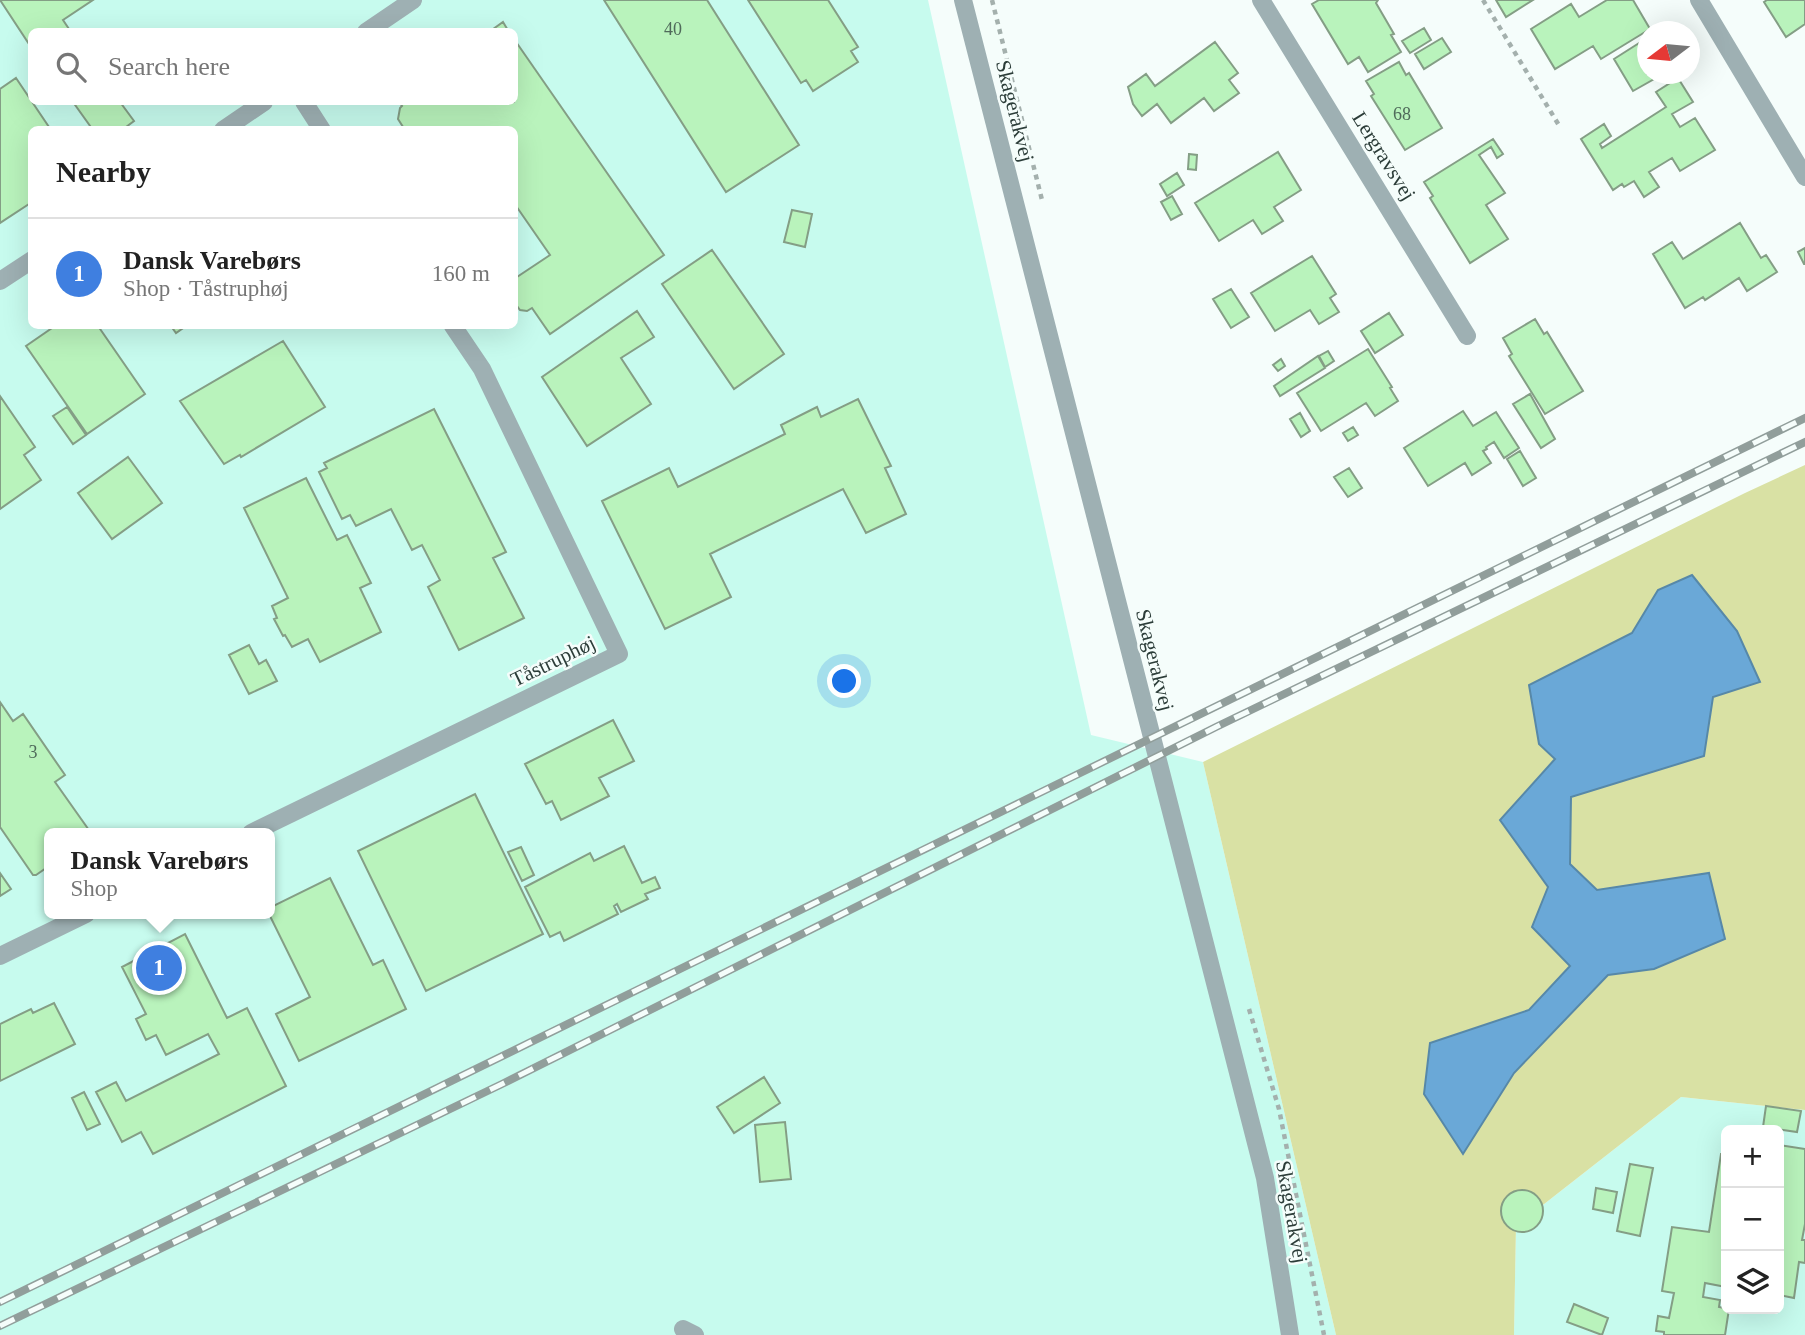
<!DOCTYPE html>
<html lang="en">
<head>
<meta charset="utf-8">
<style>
	:root { --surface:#fff; --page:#f6f6f6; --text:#222; --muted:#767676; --line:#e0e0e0; --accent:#7c3aed }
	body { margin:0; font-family:"Times New Roman",serif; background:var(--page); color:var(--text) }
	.controls { position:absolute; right:21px; bottom:21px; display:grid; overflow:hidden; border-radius:10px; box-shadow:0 7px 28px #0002 }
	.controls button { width:63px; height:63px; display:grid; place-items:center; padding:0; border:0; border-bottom:2px solid var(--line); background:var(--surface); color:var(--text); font:35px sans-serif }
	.compass { position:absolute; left:1637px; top:21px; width:63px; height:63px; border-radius:50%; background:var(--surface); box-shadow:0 7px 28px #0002; rotate:254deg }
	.you { position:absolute; left:845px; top:682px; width:24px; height:24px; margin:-18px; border:5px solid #fff; border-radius:50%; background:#1a73e8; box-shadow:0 0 0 10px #1a73e833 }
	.badge { display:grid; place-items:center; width:46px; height:46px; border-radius:50%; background:var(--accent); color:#fff; font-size:23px; font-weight:700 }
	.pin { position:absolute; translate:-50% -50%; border:4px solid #fff; box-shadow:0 2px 7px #0006 }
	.popup { position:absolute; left:44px; top:828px; width:231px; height:91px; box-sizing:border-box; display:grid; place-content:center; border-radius:10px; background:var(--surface); filter:drop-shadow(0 2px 5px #0005); font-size:23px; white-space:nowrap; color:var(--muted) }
	.popup b { font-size:26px; color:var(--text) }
	.popup::after { content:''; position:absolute; left:50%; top:100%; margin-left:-14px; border:14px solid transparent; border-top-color:var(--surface) }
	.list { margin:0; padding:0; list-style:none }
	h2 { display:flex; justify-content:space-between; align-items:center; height:91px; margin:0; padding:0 28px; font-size:30px }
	h2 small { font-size:23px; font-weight:400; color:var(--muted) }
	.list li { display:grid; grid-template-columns:46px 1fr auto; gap:21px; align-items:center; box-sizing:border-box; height:112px; padding:0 28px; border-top:2px solid var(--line) }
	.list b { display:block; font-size:26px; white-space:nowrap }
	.list p { margin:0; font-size:23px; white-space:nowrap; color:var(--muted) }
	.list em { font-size:23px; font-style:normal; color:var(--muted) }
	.icon { flex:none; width:38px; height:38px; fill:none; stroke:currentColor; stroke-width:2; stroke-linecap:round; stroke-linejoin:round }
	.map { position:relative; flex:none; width:1805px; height:1335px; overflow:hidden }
	.search { position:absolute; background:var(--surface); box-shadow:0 7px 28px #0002; left:28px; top:28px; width:490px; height:77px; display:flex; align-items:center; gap:18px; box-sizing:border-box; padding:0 24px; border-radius:10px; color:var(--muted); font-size:26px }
	.panel { position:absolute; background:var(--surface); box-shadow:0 7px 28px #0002; left:28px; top:126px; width:490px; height:203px; border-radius:10px }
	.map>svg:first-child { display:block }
	.built { fill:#c7fbee; fill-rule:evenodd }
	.green { fill:#d9e1a4; fill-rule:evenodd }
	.water { fill:#6aa8d7; stroke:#5788a8; stroke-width:2 }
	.building { fill:#b9f3bc; stroke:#849e85; stroke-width:2 }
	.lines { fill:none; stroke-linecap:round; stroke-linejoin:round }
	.path { stroke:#a4b0ad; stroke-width:4.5; stroke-dasharray:5 5; stroke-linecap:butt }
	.service { stroke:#9eb0b3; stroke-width:18 }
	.minor { stroke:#9eb0b3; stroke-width:18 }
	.tertiary { stroke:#9eb0b3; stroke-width:18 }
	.rail-casing { stroke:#919e9b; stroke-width:8 }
	.rail { stroke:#f5fdfb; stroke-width:5; stroke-dasharray:16; stroke-linecap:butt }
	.labels { text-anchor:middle; stroke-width:5; stroke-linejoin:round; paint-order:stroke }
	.number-label { font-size:18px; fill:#4f6a5a }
	.street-label { font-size:21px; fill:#2c3d39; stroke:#f5fdfb }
</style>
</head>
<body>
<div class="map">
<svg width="1805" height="1335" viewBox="0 0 1805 1335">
	<rect width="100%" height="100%" fill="#f5fdfb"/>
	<path class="built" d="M 0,0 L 928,0 L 1091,735 L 1203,762 L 1336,1335 L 0,1335 ZM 32,32 L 514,32 L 514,102 L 32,102 ZM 32,130 L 514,130 L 514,326 L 32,326 ZM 49,833 L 269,833 L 269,914 L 49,914 Z
		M 1681,1097 L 1805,1110 L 1805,1335 L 1514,1335 L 1516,1226 ZM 1726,1130 L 1779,1130 L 1779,1309 L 1726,1309 Z"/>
	<path class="green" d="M 1805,465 L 1805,1110 L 1681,1097 L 1516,1226 L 1514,1335 L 1336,1335 L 1203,762 L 1745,493 ZM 1658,590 L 1703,756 L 1570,797 L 1570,864 L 1596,890 L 1709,874 L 1654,969 L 1608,975 L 1514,1073 L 1463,1153 L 1430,1043 L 1529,1010 L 1570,966 L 1532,927 L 1548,887 L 1500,820 L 1555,759 L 1529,685 L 1632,633 Z"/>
	<path class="water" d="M 1692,575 L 1737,631 L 1760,682 L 1713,697 L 1704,756 L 1571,797 L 1570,864 L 1597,890 L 1709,873 L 1725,939 L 1654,969 L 1608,975 L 1514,1073 L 1463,1154 L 1424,1094 L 1430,1043 L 1529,1010 L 1570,966 L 1532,927 L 1548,887 L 1500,820 L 1555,759 L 1539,744 L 1529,685 L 1632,633 L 1658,590 Z"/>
	<path class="building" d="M 0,0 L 93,0 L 63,20 L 71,32 L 32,32 L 32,43 L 29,44 Z
		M 604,0 L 707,0 L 799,145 L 726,192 Z
		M 748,0 L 828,0 L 858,47 L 851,51 L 858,62 L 813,91 L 806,80 L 801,83 Z
		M 1319,0 L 1378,0 L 1376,3 L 1394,34 L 1391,35 L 1401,52 L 1368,72 L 1359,57 L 1348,64 L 1312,4 Z
		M 1496,0 L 1533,0 L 1506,17 Z
		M 1607,0 L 1633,0 L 1650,29 L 1601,59 L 1593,46 L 1555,69 L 1531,29 L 1571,4 L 1579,17 Z
		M 1767,0 L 1805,0 L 1805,24 L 1786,37 L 1764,2 Z
		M 503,22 L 509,32 L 489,32 Z
		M 1424,28 L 1431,40 L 1410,53 L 1402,41 Z
		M 1442,38 L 1451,52 L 1424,69 L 1415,54 Z
		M 1647,38 L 1647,74 L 1663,74 L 1633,91 L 1614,59 Z
		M 514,39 L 664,255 L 550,334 L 532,308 L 527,311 L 520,310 L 514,302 L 514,279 L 550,255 L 514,203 L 514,130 L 405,130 L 398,119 L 400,108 L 402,106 L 399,102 L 514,102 Z
		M 1215,42 L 1238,73 L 1229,80 L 1239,93 L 1214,111 L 1204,98 L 1171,123 L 1157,104 L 1142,116 L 1133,104 L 1128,87 L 1146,74 L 1155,86 Z
		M 1399,62 L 1406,75 L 1409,73 L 1442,128 L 1405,150 L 1371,96 L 1374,94 L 1366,81 Z
		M 16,78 L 51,130 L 32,130 L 32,202 L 0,223 L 0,89 Z
		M 1678,78 L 1693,102 L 1672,114 L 1680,127 L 1695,118 L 1715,150 L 1680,171 L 1672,158 L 1649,172 L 1659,187 L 1644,197 L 1634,181 L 1624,187 L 1622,184 L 1613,190 L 1581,139 L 1604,124 L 1611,136 L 1600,144 L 1602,148 L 1666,107 L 1656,92 Z
		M 73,102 L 120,102 L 134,121 L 122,130 L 93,130 Z
		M 1493,139 L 1503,154 L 1497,158 L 1491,147 L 1479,155 L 1505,193 L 1486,205 L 1508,239 L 1470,263 L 1430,198 L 1433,196 L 1424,182 Z
		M 1278,152 L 1301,190 L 1274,207 L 1283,221 L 1262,234 L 1253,220 L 1219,241 L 1195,203 Z
		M 1189,154 L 1197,155 L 1196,170 L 1188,169 Z
		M 1177,173 L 1184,185 L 1167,196 L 1160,184 Z
		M 1172,196 L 1182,214 L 1171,220 L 1161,202 Z
		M 792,210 L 812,214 L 805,247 L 784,242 Z
		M 1740,223 L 1761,258 L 1766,255 L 1777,272 L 1747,291 L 1739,278 L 1705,300 L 1703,297 L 1685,308 L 1653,254 L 1672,242 L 1683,259 Z
		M 1805,248 L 1805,264 L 1804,264 L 1798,252 Z
		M 712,250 L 784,354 L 734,389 L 662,284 Z
		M 1312,256 L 1336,294 L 1330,298 L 1339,312 L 1319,324 L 1310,310 L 1275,331 L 1251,293 Z
		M 1231,289 L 1249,317 L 1231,328 L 1213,299 Z
		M 637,311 L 654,337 L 621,358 L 651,404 L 587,446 L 542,377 Z
		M 1389,313 L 1403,335 L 1375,353 L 1361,331 Z
		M 1535,319 L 1544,334 L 1547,332 L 1583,391 L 1545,414 L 1509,356 L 1512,354 L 1503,338 Z
		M 55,326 L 98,326 L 145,394 L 87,434 L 26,346 Z
		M 171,326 L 186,326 L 176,333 Z
		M 283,341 L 325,407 L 241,457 L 240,455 L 224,464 L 180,401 Z
		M 1368,349 L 1392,387 L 1390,388 L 1398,401 L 1375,416 L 1366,403 L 1321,431 L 1297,393 Z
		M 1328,351 L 1334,361 L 1325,367 L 1319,356 Z
		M 1318,356 L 1325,368 L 1280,396 L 1274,386 Z
		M 1281,359 L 1285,366 L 1278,371 L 1273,365 Z
		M 1530,394 L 1555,439 L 1541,448 L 1513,404 Z
		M 0,396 L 35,447 L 24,455 L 41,480 L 0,509 Z
		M 858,399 L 891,466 L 885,468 L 906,514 L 866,533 L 843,489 L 710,554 L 731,597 L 665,629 L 602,501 L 669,468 L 678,487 L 785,434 L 781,425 L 817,407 L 821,417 Z
		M 67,407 L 86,435 L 73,444 L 53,416 Z
		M 434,409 L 506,552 L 493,558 L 524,618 L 459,650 L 428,587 L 440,580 L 422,545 L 412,550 L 391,509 L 356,526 L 350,515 L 342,519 L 319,472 L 327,468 L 324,463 Z
		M 1463,411 L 1473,426 L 1496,412 L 1519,448 L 1504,458 L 1494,442 L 1486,447 L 1487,449 L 1483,451 L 1491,463 L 1472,475 L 1465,463 L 1428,486 L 1404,448 Z
		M 1300,413 L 1310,431 L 1301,437 L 1290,419 Z
		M 1353,427 L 1358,435 L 1348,441 L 1343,433 Z
		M 1520,451 L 1536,478 L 1523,486 L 1507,459 Z
		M 128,457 L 162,503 L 112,539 L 78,493 Z
		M 1349,468 L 1362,488 L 1348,497 L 1334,477 Z
		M 306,478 L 337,540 L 347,535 L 371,583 L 360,588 L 381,632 L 320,662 L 308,639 L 292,647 L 285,635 L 283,636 L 274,619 L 277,618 L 272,606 L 288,598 L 244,508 Z
		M 249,645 L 259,664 L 266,660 L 277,681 L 249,694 L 229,655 Z
		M 0,702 L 13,721 L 23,714 L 65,775 L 55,782 L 91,833 L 49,833 L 49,866 L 36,875 L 33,875 L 0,827 Z
		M 613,720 L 634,761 L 599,778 L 609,796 L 561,820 L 552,801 L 546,804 L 525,764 Z
		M 475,794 L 543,934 L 426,991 L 358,851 Z
		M 624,846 L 642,883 L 655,877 L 660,888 L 645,894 L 648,899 L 621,912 L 617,904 L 614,906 L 618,914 L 564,941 L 560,932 L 550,937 L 525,887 L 590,853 L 594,861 Z
		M 521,847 L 534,875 L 522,881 L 508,852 Z
		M 0,873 L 11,889 L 0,896 Z
		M 330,878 L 373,965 L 383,960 L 406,1009 L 299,1061 L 276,1014 L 310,997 L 269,914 L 269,908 Z
		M 185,934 L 227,1018 L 247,1008 L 286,1086 L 153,1154 L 141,1132 L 122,1142 L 96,1092 L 116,1082 L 126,1101 L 219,1054 L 208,1034 L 166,1055 L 156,1035 L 146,1040 L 136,1019 L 146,1014 L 122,967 Z
		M 54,1003 L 75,1044 L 0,1081 L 0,1024 L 31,1009 L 33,1013 Z
		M 764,1077 L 780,1103 L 734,1133 L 717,1107 Z
		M 84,1092 L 100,1124 L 87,1130 L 72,1098 Z
		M 1766,1106 L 1801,1111 L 1797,1132 L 1763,1127 Z
		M 785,1122 L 791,1179 L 760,1182 L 755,1125 Z
		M 1779,1145 L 1805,1149 L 1805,1224 L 1802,1240 L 1805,1240 L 1805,1263 L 1799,1262 L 1794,1298 L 1779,1295 Z
		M 1721,1154 L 1726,1154 L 1726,1287 L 1705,1283 L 1703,1297 L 1720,1300 L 1719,1307 L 1729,1309 L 1725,1335 L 1664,1335 L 1664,1332 L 1656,1331 L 1658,1316 L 1669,1318 L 1674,1293 L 1662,1291 L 1672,1227 L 1709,1232 Z
		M 1630,1164 L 1653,1168 L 1640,1236 L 1617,1231 Z
		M 1596,1188 L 1617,1192 L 1613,1213 L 1593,1209 Z
		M1501 1211a21 21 0 1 1 42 0a21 21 0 1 1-42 0Z
		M 1574,1304 L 1608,1318 L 1602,1335 L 1567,1322 Z"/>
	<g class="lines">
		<path class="path" d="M 992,0 L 1042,200
			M 1483,0 L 1560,127
			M 1249,1009 L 1279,1109 L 1324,1335"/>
		<path class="service" d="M 683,1329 L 695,1335"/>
		<path class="minor" d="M 1261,0 L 1467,336
			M 1699,0 L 1805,177
			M 366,32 L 413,0
			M 304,102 L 322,130
			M 223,130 L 264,102
			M 0,281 L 32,260
			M 251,833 L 619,654 L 482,369 L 453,326
			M 0,956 L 86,914"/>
		<path class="tertiary" d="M 963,0 L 1265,1178 L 1290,1335"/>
		<g class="rail-casing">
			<path id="rail" d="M 0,1302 L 1805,418
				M 0,1326 L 502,1084 L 1216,727 L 1805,442"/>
		</g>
		<use href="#rail" class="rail"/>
	</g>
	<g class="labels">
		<g class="number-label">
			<text x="673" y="35">40</text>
			<text x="1402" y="120">68</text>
			<text x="33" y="758">3</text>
		</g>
		<g class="street-label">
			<text transform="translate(1015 111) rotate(76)" y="7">Skagerakvej</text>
			<text transform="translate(1384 156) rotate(58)" y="7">Lergravsvej</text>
			<text transform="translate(1155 660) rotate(76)" y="7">Skagerakvej</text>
			<text transform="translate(553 661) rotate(-26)" y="7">Tåstruphøj</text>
			<text transform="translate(1292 1212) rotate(80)" y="7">Skagerakvej</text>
		</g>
	</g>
</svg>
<div class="controls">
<button>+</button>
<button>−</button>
<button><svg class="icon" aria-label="layers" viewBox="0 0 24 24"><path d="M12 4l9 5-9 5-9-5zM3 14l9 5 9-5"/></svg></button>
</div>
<svg class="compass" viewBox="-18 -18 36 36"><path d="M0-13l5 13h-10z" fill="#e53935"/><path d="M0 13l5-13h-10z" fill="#767676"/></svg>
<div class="you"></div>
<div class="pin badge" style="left:159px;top:968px;background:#3f7fe0">1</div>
<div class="popup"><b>Dansk Varebørs</b>Shop</div>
<div class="search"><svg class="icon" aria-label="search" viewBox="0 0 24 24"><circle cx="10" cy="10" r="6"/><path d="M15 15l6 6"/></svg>Search here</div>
<section class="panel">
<h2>Nearby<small></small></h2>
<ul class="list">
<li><span class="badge" style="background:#3f7fe0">1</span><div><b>Dansk Varebørs</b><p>Shop · Tåstruphøj</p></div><em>160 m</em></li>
</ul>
</section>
</div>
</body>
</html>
